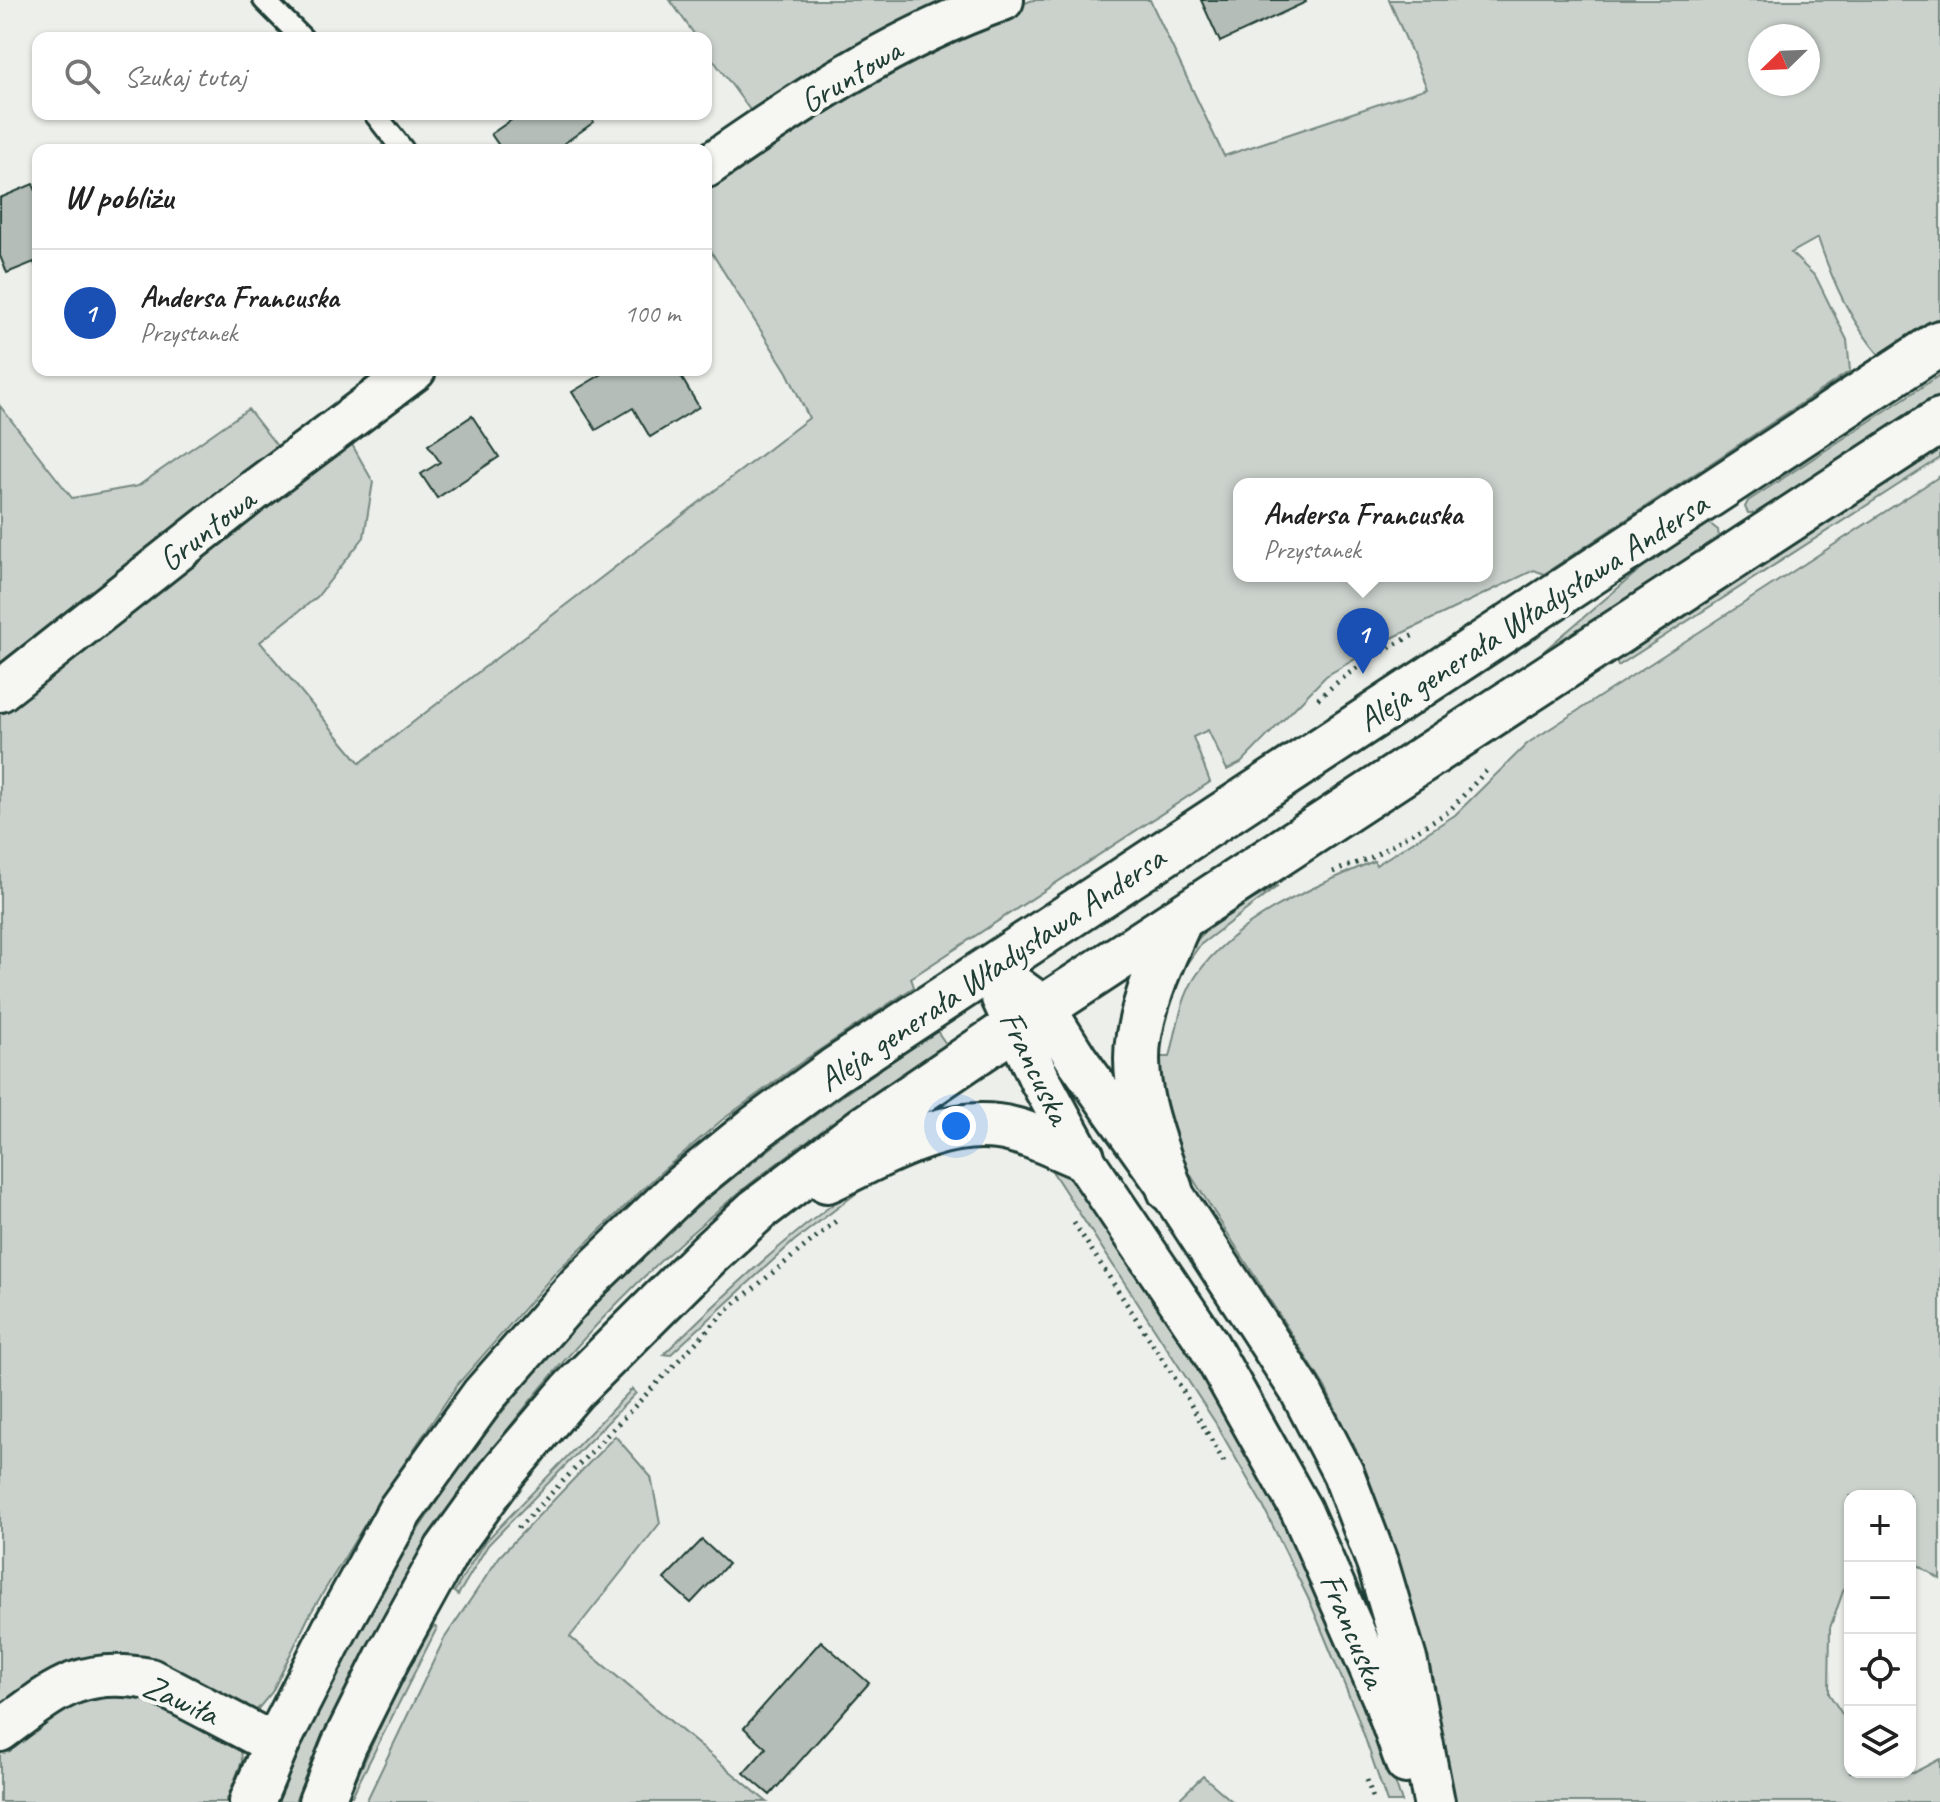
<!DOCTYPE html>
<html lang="pl">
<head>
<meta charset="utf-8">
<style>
	:root { --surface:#fff; --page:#f2f2f2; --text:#222; --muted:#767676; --line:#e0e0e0; --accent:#b45309 }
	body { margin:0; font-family:Caveat,sans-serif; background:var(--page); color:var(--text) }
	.controls { position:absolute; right:24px; bottom:24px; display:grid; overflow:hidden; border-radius:16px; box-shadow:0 2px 6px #0004 }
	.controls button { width:72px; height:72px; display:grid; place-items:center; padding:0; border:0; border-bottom:2px solid var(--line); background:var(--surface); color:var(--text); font:40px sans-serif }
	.compass { position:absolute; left:1748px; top:24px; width:72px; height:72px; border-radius:50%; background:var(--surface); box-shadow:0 2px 6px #0004; rotate:247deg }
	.you { position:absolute; left:956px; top:1126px; width:28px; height:28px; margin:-20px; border:6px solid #fff; border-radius:50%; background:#1a73e8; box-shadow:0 0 0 12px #1a73e833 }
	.badge { display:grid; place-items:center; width:52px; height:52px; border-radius:50%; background:var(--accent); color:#fff; font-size:26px; font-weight:700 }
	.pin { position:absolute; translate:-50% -66px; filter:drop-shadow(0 2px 4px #0008) }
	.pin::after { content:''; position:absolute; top:42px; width:28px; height:24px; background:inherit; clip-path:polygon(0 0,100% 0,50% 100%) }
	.popup { position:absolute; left:1233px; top:478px; width:260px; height:104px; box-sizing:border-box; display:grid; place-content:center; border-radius:16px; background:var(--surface); filter:drop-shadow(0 2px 6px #0005); font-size:26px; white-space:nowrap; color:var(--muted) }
	.popup b { font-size:30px; color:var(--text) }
	.popup::after { content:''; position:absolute; left:50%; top:100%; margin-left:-16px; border:16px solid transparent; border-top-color:var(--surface) }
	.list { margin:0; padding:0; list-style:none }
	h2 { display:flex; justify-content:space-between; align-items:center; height:104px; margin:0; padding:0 32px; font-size:34px }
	h2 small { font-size:26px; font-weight:400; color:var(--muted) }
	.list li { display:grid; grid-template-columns:52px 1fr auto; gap:24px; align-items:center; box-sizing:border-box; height:128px; padding:0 32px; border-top:2px solid var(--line) }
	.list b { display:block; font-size:30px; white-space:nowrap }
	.list p { margin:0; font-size:26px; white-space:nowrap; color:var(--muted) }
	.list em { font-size:26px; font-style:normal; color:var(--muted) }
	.icon { flex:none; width:44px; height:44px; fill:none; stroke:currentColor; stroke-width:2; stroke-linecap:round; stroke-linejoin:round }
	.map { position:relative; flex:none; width:1940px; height:1802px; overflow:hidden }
	.search { position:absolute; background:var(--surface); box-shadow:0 2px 6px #0004; left:32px; top:32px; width:680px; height:88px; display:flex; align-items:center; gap:20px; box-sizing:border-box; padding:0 28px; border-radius:16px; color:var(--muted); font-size:30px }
	.panel { position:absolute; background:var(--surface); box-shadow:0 2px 6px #0004; left:32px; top:144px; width:680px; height:232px; border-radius:16px }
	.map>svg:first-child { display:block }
	.green { fill:#cbd2cc; stroke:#758880; stroke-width:2; fill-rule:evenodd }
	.building { fill:#b4bdb8; stroke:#1f3d34; stroke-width:2 }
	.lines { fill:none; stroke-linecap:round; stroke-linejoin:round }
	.lane-casing { stroke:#1f3d34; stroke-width:26 }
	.street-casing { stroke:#1f3d34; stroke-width:46 }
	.secondary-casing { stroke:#1f3d34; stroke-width:50 }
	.path { stroke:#1f3d34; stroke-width:5; stroke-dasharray:2 6; stroke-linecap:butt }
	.lane { stroke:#f6f6f2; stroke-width:20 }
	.street { stroke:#f6f6f2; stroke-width:40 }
	.secondary { stroke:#f6f6f2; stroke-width:44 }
	.labels { text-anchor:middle; stroke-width:8; stroke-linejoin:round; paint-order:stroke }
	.street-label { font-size:34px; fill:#1f3d34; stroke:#f6f6f2 }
</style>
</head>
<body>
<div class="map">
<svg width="1940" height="1802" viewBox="0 0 1940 1802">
	<rect width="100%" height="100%" fill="#edefea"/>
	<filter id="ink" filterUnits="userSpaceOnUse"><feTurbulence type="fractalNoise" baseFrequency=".0125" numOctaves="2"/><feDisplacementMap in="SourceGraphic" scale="16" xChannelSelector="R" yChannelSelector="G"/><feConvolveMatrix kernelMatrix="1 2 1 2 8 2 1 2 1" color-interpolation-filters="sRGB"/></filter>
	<g filter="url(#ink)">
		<path class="green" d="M 670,0 L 978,0 L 758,121 L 706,50 L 706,38 L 697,38 Z
			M 1033,0 L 1150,0 L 1224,156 L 1427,88 L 1389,0 L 1940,0 L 1940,320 L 1882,358 C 1851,323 1833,283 1818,238 L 1791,253 L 1816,277 L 1847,340 L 1850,371 L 1544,574 L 1534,570 L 1390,639 L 1326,676 L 1241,763 L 1227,770 L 1208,730 L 1193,737 L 1210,782 L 911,978 L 914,987 L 806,1059 L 722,1120 L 661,1172 L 556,1272 L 457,1385 L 381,1498 L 310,1614 L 272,1692 L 257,1710 L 238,1714 L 151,1669 L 0,1723 L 0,699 L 345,432 L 373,482 L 364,537 L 317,597 L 260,642 L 360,763 L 809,418 L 787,372 L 712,253 L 706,238 L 706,179 L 966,25 ZM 1760,36 L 1808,36 L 1808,84 L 1760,84 ZM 1239,484 L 1487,484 L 1487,576 L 1239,576 Z
			M 1940,375 L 1940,395 L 1755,513 L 1748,513 L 1745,507 L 1748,501 Z
			M 0,406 L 72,498 L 138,486 L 248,409 L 284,455 L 0,681 Z
			M 1940,450 L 1940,458 L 1618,666 L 1616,661 Z
			M 1940,476 L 1940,1579 L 1910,1560 L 1910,1496 L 1850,1496 L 1850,1572 L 1830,1628 L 1829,1694 L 1850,1726 L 1850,1772 L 1913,1773 L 1940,1759 L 1940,1802 L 1455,1802 L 1426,1659 L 1368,1478 L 1325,1387 L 1176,1152 L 1151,1057 L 1170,1057 C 1177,1030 1180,1000 1196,976 C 1235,919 1313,887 1374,861 L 1376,865 L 1455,815 L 1528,743 Z
			M 1709,523 L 1718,530 L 1719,538 L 1714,544 L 1549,652 L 1545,650 L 1651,560 Z
			M 1278,886 L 1200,945 L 1176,979 C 1178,971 1180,961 1185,955 C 1206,923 1245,903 1278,886 Z
			M 937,1031 L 946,1044 C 873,1093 802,1142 735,1196 C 539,1355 388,1569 295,1802 L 278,1802 C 291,1772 302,1742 316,1713 C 399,1537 516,1375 658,1242 C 744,1163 840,1096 937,1031 Z
			M 943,1146 L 875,1179 L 794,1241 L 670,1355 L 664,1354 C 728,1291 795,1228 870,1178 C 891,1164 919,1156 943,1146 Z
			M 1032,1152 L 1053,1163 L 1071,1177 L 1166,1317 L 1239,1434 L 1283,1513 L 1369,1707 L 1402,1802 L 1387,1802 L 1357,1715 L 1311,1604 L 1262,1504 L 1215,1422 L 1050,1168 Z
			M 632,1389 L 636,1393 L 488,1545 L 458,1595 L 454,1592 L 483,1544 Z
			M 615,1436 L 651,1477 L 660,1523 L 570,1637 L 767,1802 L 366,1802 L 444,1639 L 500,1556 Z
			M 433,1626 L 437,1628 L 352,1796 L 349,1795 L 396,1692 Z
			M 133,1686 L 241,1749 L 242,1761 L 226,1802 L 0,1802 L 0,1739 L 39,1710 Z
			M 1203,1776 L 1233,1802 L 1176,1802 Z"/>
		<path class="building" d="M 1201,0 L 1305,0 L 1306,2 L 1220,42 Z
			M 520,114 L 589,114 L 594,122 L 555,150 L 502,150 L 491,134 Z
			M 33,184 L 38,195 L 38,273 L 34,262 L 7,273 L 0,256 L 0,198 Z
			M 609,370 L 677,370 L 699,407 L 650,437 L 633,408 L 596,430 L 572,392 Z
			M 472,416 L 499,457 L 437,498 L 421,474 L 440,462 L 428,445 Z
			M 702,1540 L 728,1564 L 691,1603 L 664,1579 Z
			M 821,1641 L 869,1683 L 770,1795 L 744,1773 L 766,1748 L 744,1728 Z"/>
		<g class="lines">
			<g class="lane-casing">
				<path id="lane" d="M 264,0 L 302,38
					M 375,114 L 403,150"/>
			</g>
			<g class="street-casing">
				<path id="street" d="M 706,167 C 799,102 895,38 1003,0
					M 0,691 L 255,490 L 415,370
					M 990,968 L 1044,1007 L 1076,1058 L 1170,1190 L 1300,1390 L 1343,1473 L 1378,1565 L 1407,1663 L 1434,1802
					M 1002,998 L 1040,1080 L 1082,1157 L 1208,1344 L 1301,1510 L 1383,1698 L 1406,1763
					M 0,1731 C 54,1691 79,1666 150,1679 L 276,1745"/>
			</g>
			<g class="secondary-casing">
				<path id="secondary" d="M 827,1180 C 884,1154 948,1113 1013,1130 C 1037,1136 1059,1148 1082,1157
					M 1170,1190 C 1153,1141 1130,1087 1139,1035 C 1146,994 1163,957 1180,919
					M 252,1802 L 276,1745 L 335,1629 L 400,1511 L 484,1395 L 580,1286 L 683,1187 L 757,1127 L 835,1070 L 1940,343
					M 321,1802 L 344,1745 L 389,1655 L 447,1550 L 504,1471 L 573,1390 L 709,1254 L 756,1211 L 865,1128 L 1014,1027 L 1940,421"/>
			</g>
			<path class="path" d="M 1318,699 C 1347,672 1380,651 1416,634
				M 1333,872 L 1370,858 L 1448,812 L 1486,771
				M 1074,1223 L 1180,1386 L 1224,1462
				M 518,1528 L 727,1310 L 836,1221
				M 1367,1780 L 1374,1802"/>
			<use href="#lane" class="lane"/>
			<use href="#street" class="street"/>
			<use href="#secondary" class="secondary"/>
		</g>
	</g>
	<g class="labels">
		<g class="street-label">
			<text transform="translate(850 75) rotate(-31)" y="12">Gruntowa</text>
			<text transform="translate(206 529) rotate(-38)" y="12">Gruntowa</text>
			<text transform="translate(1532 611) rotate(-33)" y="12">Aleja generała Władysława Andersa</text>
			<text transform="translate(991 968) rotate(-34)" y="12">Aleja generała Władysława Andersa</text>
			<text transform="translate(1036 1067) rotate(64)" y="12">Francuska</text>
			<text transform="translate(1354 1630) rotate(67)" y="12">Francuska</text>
			<text transform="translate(181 1699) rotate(24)" y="12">Zawiła</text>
		</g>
	</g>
</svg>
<div class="controls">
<button>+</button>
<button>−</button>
<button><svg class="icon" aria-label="locate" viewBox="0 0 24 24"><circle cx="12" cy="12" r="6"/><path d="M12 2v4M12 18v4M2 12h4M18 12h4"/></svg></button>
<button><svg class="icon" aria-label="layers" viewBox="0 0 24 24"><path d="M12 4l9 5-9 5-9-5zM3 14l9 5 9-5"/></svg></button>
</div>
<svg class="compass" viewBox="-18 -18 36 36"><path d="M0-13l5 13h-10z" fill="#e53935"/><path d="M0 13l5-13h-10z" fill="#767676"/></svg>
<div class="you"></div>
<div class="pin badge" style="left:1363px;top:674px;background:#1a4fb4">1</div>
<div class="popup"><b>Andersa Francuska</b>Przystanek</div>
<div class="search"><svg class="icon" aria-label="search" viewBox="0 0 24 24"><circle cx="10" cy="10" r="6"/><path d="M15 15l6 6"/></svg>Szukaj tutaj</div>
<section class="panel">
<h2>W pobliżu<small></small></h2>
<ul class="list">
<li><span class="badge" style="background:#1a4fb4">1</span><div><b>Andersa Francuska</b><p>Przystanek</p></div><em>100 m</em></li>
</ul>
</section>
</div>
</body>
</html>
